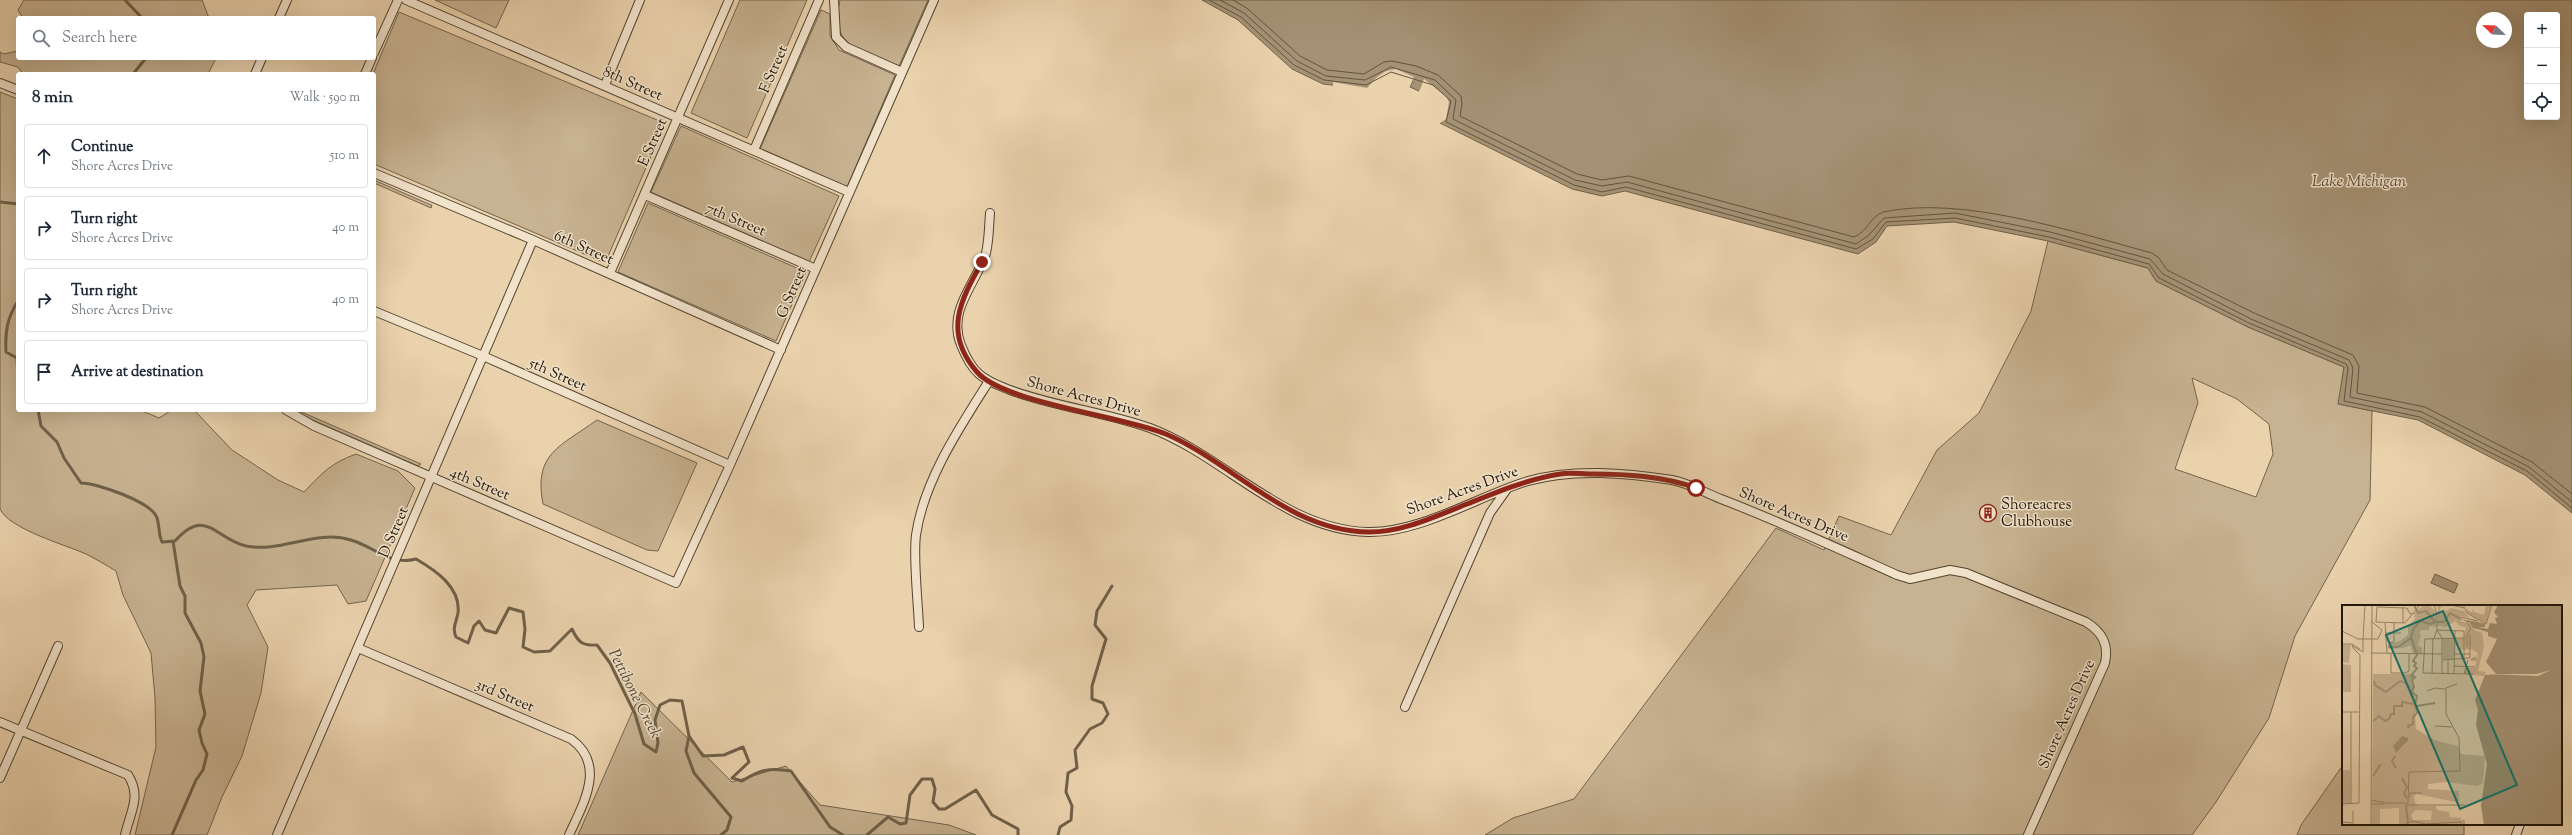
<!DOCTYPE html>
<html lang="en">
<head>
<meta charset="utf-8">
<style>
	:root { --surface:#fff; --page:#f6f6f7; --text:#1f2937; --muted:#747a83; --line:#e0e1e3 }
	body { margin:0; font-family:"Sorts Mill Goudy",serif; background:var(--page); color:var(--text) }
	.controls { position:absolute; right:12px; top:12px; display:grid; overflow:hidden; border-radius:4px; box-shadow:0 4px 16px #0002 }
	.controls button { width:36px; height:36px; display:grid; place-items:center; padding:0; border:0; border-bottom:1px solid var(--line); background:var(--surface); color:var(--text); font:20px sans-serif }
	.compass { position:absolute; left:2476px; top:12px; width:36px; height:36px; border-radius:50%; background:var(--surface); box-shadow:0 4px 16px #0002; rotate:293deg }
	.stop { position:absolute; width:12px; height:12px; margin:-9px; border:3px solid #8f2418; border-radius:50%; background:#fff }
	.stop.end { background:#8f2418; border-color:#fff; box-shadow:0 1px 4px #0008 }
	.list { margin:0; padding:0; list-style:none }
	h2 { display:flex; justify-content:space-between; align-items:center; height:52px; margin:0; padding:0 16px; font-size:17px }
	h2 small { font-size:13px; font-weight:400; color:var(--muted) }
	.list li { display:grid; grid-template-columns:26px 1fr auto; gap:12px; align-items:center; box-sizing:border-box; height:64px; margin:0 8px 8px; padding:0 8px; border:1px solid var(--line); border-radius:4px }
	.list b { display:block; font-size:15px; white-space:nowrap }
	.list p { margin:0; font-size:13px; white-space:nowrap; color:var(--muted) }
	.list em { font-size:13px; font-style:normal; color:var(--muted) }
	.icon { flex:none; width:22px; height:22px; fill:none; stroke:currentColor; stroke-width:2; stroke-linecap:round; stroke-linejoin:round }
	.map { position:relative; flex:none; width:2572px; height:835px; overflow:hidden }
	.search { position:absolute; background:var(--surface); box-shadow:0 4px 16px #0002; left:16px; top:16px; width:360px; height:44px; display:flex; align-items:center; gap:10px; box-sizing:border-box; padding:0 14px; border-radius:4px; color:var(--muted); font-size:15px }
	.panel { position:absolute; background:var(--surface); box-shadow:0 4px 16px #0002; left:16px; top:72px; width:360px; height:340px; border-radius:4px }
	.map>svg:first-child { display:block }
	.green { fill:#c7b291; stroke:#73644c; fill-rule:evenodd }
	.water { fill:#a59275; stroke:#6f6049; fill-rule:evenodd }
	.pier { fill:#ead2ad }
	.lines { fill:none; stroke-linecap:round; stroke-linejoin:round }
	.shore { stroke:#62543e; stroke-width:1 }
	.stream { stroke:#6f6049; stroke-width:3 }
	.minor-casing { stroke:#524430; stroke-width:10 }
	.minor { stroke:#f1e2ca; stroke-width:8 }
	.route { stroke:#8f2418; stroke-width:5 }
	.labels { text-anchor:middle; stroke-width:3; stroke-linejoin:round; paint-order:stroke }
	.street-label { font-size:15px; fill:#1f1507; stroke:#f1e2ca }
	.poi-label { font-size:15px; fill:#1f1507; stroke:#f1e2ca; text-anchor:start }
	.water-label { font-size:16px; font-style:italic; fill:#554733; stroke:#f1e2ca }
	.inset-river { fill:none; stroke:#a59275; stroke-width:2 }
	.inset-road { fill:none; stroke:#99866b; stroke-width:1 }
	.view { fill:#0f766e; fill-opacity:0.15; stroke:#0f766e; stroke-width:2 }
	.inset-edge { fill:none; stroke:#1f1507; stroke-width:2 }
</style>
</head>
<body>
<div class="map">
<svg width="2572" height="835" viewBox="0 0 2572 835">
	<rect width="100%" height="100%" fill="#ead2ad"/>
	<filter id="stains"><feTurbulence type="fractalNoise" baseFrequency=".005" numOctaves="4"/><feColorMatrix values="0 0 0 0 .2 0 0 0 0 .09 0 0 0 0 .02 0 0 0 .5 -.17"/></filter>
	<radialGradient id="worn" r=".72"><stop offset=".6" stop-color="#630" stop-opacity="0"/><stop offset="1" stop-color="#630" stop-opacity=".3"/></radialGradient>
	<path class="green" d="M 24,0 L 202,0 L 209,18 L 23,18 L 18,10 Z
		M 435,0 L 509,0 L 496,28 Z
		M 740,0 L 807,0 L 747,138 L 691,113 Z
		M 840,0 L 928,0 L 899,66 C 863,51 828,49 840,0 Z
		M 821,10 L 830,14 L 830,36 L 839,50 L 895,75 L 847,187 L 760,149 Z
		M 399,12 L 662,122 L 664,126 L 606,261 L 603,262 L 374,164 L 373,74 Z
		M 18,51 L 18,58 L 216,58 L 208,74 L 23,74 L 18,67 L 0,62 L 0,52 L 4,54 Z
		M 0,92 L 18,99 L 18,410 L 140,410 L 159,418 L 172,410 L 194,410 L 232,450 L 278,480 L 304,492 C 322,473 331,463 356,454 L 398,471 L 415,488 L 366,601 L 348,604 L 337,585 L 256,590 L 247,605 L 268,647 L 261,693 L 242,756 L 222,797 L 207,835 L 135,835 L 156,747 L 155,698 L 151,653 L 123,595 L 116,571 C 106,565 96,559 86,554 C 66,545 9,529 0,509 Z
		M 681,126 L 839,196 L 809,262 L 651,192 Z
		M 374,180 L 431,205 L 432,205 L 431,208 L 374,183 Z
		M 648,203 L 806,272 L 776,341 L 618,272 Z
		M 2048,241 L 2148,268 L 2156,281 L 2248,327 L 2344,367 L 2339,404 L 2372,411 L 2370,500 L 2295,636 L 2269,718 L 2216,802 L 2192,835 L 1485,835 L 1513,818 L 1574,799 L 1776,528 L 1824,550 L 1839,516 L 1891,535 L 1937,450 L 1979,413 L 2031,311 ZM 2192,378 L 2237,399 L 2269,424 L 2273,454 L 2256,497 L 2175,469 L 2198,403 Z
		M 290,410 L 297,410 L 421,464 L 418,466 Z
		M 597,420 L 697,463 L 658,551 L 647,550 L 543,504 C 533,453 561,446 597,420 Z
		M 641,692 L 732,782 L 786,766 L 820,805 L 949,825 L 976,835 L 578,835 Z
		M 2343,765 L 2343,824 L 2464,824 L 2464,835 L 2297,835 L 2301,825 Z"/>
	<path class="water" d="M 1202,0 L 2572,0 L 2572,513 L 2525,475 L 2418,420 L 2338,404 L 2344,367 L 2248,327 L 2156,281 L 2148,268 L 2048,241 L 1954,222 L 1887,226 L 1876,242 L 1858,254 L 1625,191 L 1602,196 L 1572,189 L 1440,123 L 1447,103 L 1432,89 L 1422,84 L 1419,91 L 1410,87 L 1413,81 L 1390,76 L 1367,89 L 1323,84 L 1292,69 L 1238,20 ZM 2527,15 L 2557,15 L 2557,117 L 2527,117 ZM 2482,18 L 2506,18 L 2506,42 L 2482,42 Z
		M 2435,574 L 2458,584 L 2454,593 L 2431,583 Z"/>
	<path class="pier" d="M 1396,69 L 1414,77 L 1409,88 L 1410,82 L 1391,78 L 1367,91 L 1333,87 L 1333,82 L 1367,88 L 1377,77 L 1386,71 Z
		M 1424,79 L 1446,96 L 1449,102 L 1446,119 L 1440,123 L 1438,123 L 1445,104 L 1431,90 L 1423,87 L 1421,92 L 1419,91 Z"/>
	<g class="lines">
		<path class="shore" d="M 1209,0 L 1241,17 L 1294,65 L 1324,80 L 1366,85 L 1391,72 L 1433,85 L 1451,101 L 1446,122 L 1574,185 L 1602,192 L 1626,187 L 1856,249 L 1873,239 L 1886,222 L 1955,218 L 2049,237 L 2149,264 L 2159,278 L 2249,323 L 2346,364 L 2348,368 L 2344,401 L 2420,417 L 2527,471 L 2572,508
			M 1220,0 L 1244,13 L 1297,61 L 1326,76 L 1365,80 L 1391,67 L 1435,80 L 1456,100 L 1453,119 L 1575,180 L 1602,186 L 1627,182 L 1856,244 L 1869,235 L 1884,218 L 1955,213 L 2050,232 L 2150,259 L 2163,274 L 2251,319 L 2349,360 L 2353,368 L 2350,397 L 2422,412 L 2529,467 L 2572,502
			M 1233,0 L 1248,9 L 1300,56 L 1327,70 L 1364,74 L 1384,62 L 1392,61 L 1416,66 L 1438,75 L 1461,96 L 1462,104 L 1460,116 L 1577,174 L 1602,180 L 1629,176 L 1854,237 C 1867,232 1870,217 1883,212 C 1962,195 2074,232 2152,253 L 2159,258 L 2167,270 L 2254,313 L 2353,355 L 2359,366 L 2357,393 L 2425,407 L 2532,462 L 2572,494"/>
		<path class="stream" d="M 125,0 L 142,18
			M 133,74 L 146,58
			M 0,202 L 18,204
			M 18,301 C 7,318 5,332 6,352 L 17,358 L 18,382
			M 38,410 L 41,426 L 57,442 L 64,458 L 81,483 C 97,483 152,502 157,518 C 160,527 158,533 162,542 L 175,541 C 206,506 215,539 246,546 C 281,553 316,529 351,540 C 375,547 390,566 416,559 C 435,570 461,587 458,613 C 456,623 452,628 456,637 L 468,643 L 474,626 L 479,621 L 485,630 L 496,633 L 509,608 L 523,612 L 525,629 L 523,647 L 534,652 L 550,651 L 572,629 C 578,642 582,646 597,645 L 610,663 L 635,714 L 644,744 L 656,752 L 658,743 L 655,720 L 660,705 L 670,700 L 682,701 L 689,736 L 686,751 L 694,773 L 731,817 L 727,830 L 721,835
			M 689,736 L 703,756 L 724,755 L 743,747 L 749,762 L 732,778 L 742,781 C 760,770 769,767 791,771 L 830,827 L 843,835
			M 172,835 L 196,780 L 203,770 L 207,754 L 202,743 L 199,730 L 205,714 L 200,691 L 204,657 L 201,643 L 185,613 L 185,596 L 180,586 L 173,541
			M 867,835 L 888,817 L 900,824 L 906,823 L 910,795 L 922,779 L 932,779 L 935,789 L 933,802 L 939,809 L 945,809 L 976,790 L 992,815 L 1018,829 L 1018,835
			M 1058,835 L 1060,827 L 1071,820 L 1072,806 L 1066,792 L 1068,773 L 1077,768 L 1075,750 L 1090,729 L 1102,723 L 1108,714 L 1103,703 L 1092,699 L 1092,686 L 1106,639 L 1095,625 L 1097,611 L 1112,586"/>
		<g class="minor-casing">
			<path id="minor" d="M 406,0 L 849,192
				M 834,0 L 836,37 L 846,47 L 902,72
				M 279,18 L 287,0
				M 374,53 L 398,0
				M 255,74 L 262,58
				M 365,74 L 372,58
				M 0,83 L 18,90
				M 605,85 L 640,0
				M 754,150 L 819,0
				M 374,173 L 533,240 L 781,350
				M 645,195 L 816,269
				M 990,213 C 989,226 989,240 986,253 C 976,284 947,310 961,345 C 965,355 971,367 979,374 C 988,382 1000,386 1010,390 C 1056,407 1105,412 1150,428 C 1225,456 1284,530 1368,532 C 1421,533 1478,496 1528,481 C 1574,468 1626,473 1672,480 C 1689,483 1705,493 1721,499 C 1781,522 1839,549 1897,575 L 1910,579 L 1950,570 L 1966,573 L 2086,622 C 2102,632 2109,644 2105,663 L 2028,835
				M 610,273 L 729,0
				M 374,311 L 483,356 L 730,465
				M 286,410 L 314,426 L 676,583 L 730,465 L 934,0
				M 919,627 C 918,601 913,559 916,535 C 924,480 960,427 989,381
				M 358,648 L 571,739 C 607,765 583,804 569,835
				M 1405,707 L 1490,513 L 1507,489
				M 0,722 L 128,775 C 142,797 130,812 125,835
				M 0,778 L 58,646
				M 277,835 L 533,240
				M 2516,835 L 2520,824"/>
		</g>
		<use href="#minor" class="minor"/>
	</g>
	<g class="lines">
		<path class="route" d="M 982,262 C 960,301 943,333 977,372 C 1004,403 1123,416 1166,434 C 1235,464 1288,531 1369,532 C 1403,532 1436,516 1467,504 C 1497,492 1528,479 1560,474 C 1570,472 1581,474 1591,474 C 1626,474 1663,476 1696,488"/>
	</g>
	<defs>
		<g id="building-ring" transform="scale(0.9)"><circle r="9.5" fill="#f1e2ca" stroke="#8f2418" stroke-width="1.5"/><path d="M-4-6H4V6H1V3H-1V6H-4ZM-2.5-4.3h1.7v1.8h-1.7ZM.8-4.3h1.7v1.8H.8ZM-2.5-1h1.7V.8h-1.7ZM.8-1h1.7V.8H.8Z" fill="#8f2418"/></g>
	</defs>
	<g fill-rule="evenodd">
		<use href="#building-ring" x="1988" y="513"/>
	</g>
	<g class="labels">
		<g class="street-label">
			<text transform="translate(773 69) rotate(-67)" y="5">F Street</text>
			<text transform="translate(633 83) rotate(24)" y="5">8th Street</text>
			<text transform="translate(652 142) rotate(-66)" y="5">E Street</text>
			<text transform="translate(736 219) rotate(23)" y="5">7th Street</text>
			<text transform="translate(584 247) rotate(24)" y="5">6th Street</text>
			<text transform="translate(791 292) rotate(-67)" y="5">G Street</text>
			<text transform="translate(558 374) rotate(24)" y="5">5th Street</text>
			<text transform="translate(1084 396) rotate(15)" y="5">Shore Acres Drive</text>
			<text transform="translate(480 483) rotate(23)" y="5">4th Street</text>
			<text transform="translate(1462 490) rotate(-20)" y="5">Shore Acres Drive</text>
			<text transform="translate(1794 514) rotate(23)" y="5">Shore Acres Drive</text>
			<text transform="translate(393 532) rotate(-67)" y="5">D Street</text>
			<text transform="translate(505 695) rotate(23)" y="5">3rd Street</text>
			<text transform="translate(2066 714) rotate(-66)" y="5">Shore Acres Drive</text>
		</g>
		<g class="poi-label">
			<text x="2001" y="509">Shoreacres<tspan x="2001" dy="17">Clubhouse</tspan></text>
		</g>
		<g class="water-label">
			<text x="2359" y="186">Lake Michigan</text>
			<text transform="translate(636 693) rotate(63)" y="6">Pettibone Creek</text>
		</g>
	</g>
	<g transform="translate(2342 605)">
		<rect width="220" height="220" fill="#ead2ad"/>
		<path d="M 82,0 L 87,0 L 94,7 L 95,22 L 87,21 L 87,25 L 80,25 L 77,27 L 79,30 L 76,40 L 80,43 L 80,48 L 71,48 L 68,40 L 62,43 L 46,44 L 46,39 L 58,36 L 66,30 L 66,21 L 73,14 L 72,8 ZM 96,0 L 102,0 L 98,3 L 98,9 L 109,3 L 122,6 L 127,12 L 119,11 L 118,16 L 128,19 L 132,25 L 140,28 L 142,41 L 136,66 L 144,67 L 142,71 L 122,69 L 125,63 L 133,63 L 136,48 L 129,44 L 118,45 L 118,40 L 113,40 L 113,34 L 122,33 L 124,22 L 118,21 L 113,16 L 104,22 L 96,21 ZM 144,0 L 149,0 L 144,18 L 125,8 L 124,4 L 130,7 L 132,3 L 132,7 L 142,10 ZM 101,33 L 112,33 L 112,54 L 101,54 ZM 0,39 L 9,40 L 7,58 L 0,57 ZM 0,59 L 9,60 L 9,87 L 0,87 ZM 31,69 L 73,69 L 69,78 L 72,81 L 74,124 L 92,135 L 116,141 L 119,149 L 143,151 L 141,178 L 135,181 L 104,177 L 86,179 L 86,184 L 117,186 L 117,196 L 113,197 L 75,189 L 72,191 L 73,198 L 77,201 L 94,201 L 95,205 L 107,207 L 108,212 L 119,213 L 120,220 L 57,220 L 57,203 L 38,204 L 38,220 L 30,220 ZM 74,205 L 90,206 L 89,215 L 71,215 L 69,210 ZM 0,165 L 8,165 L 8,198 L 0,199 Z" fill="#c7b291" fill-rule="evenodd"/>
		<path d="M 156,0 L 220,0 L 220,220 L 142,220 L 139,200 L 145,159 L 134,120 L 136,105 L 133,95 L 143,70 L 154,69 L 144,57 L 155,34 L 146,31 L 146,27 L 131,23 L 128,18 L 118,14 L 136,17 L 143,19 L 143,22 L 136,22 L 146,24 L 148,18 L 155,19 L 153,13 L 156,12 L 152,7 ZM 60,131 L 66,133 L 66,135 L 54,148 L 51,141 Z" fill="#a59275"/>
		<path d="M 209,65 L 196,71 L 143,69 L 194,69 Z" fill="#ead2ad"/>
		<path class="inset-river" d="M 72,0 L 76,8 L 84,6 L 93,17 L 102,17 L 108,8 L 119,14M 46,42 L 56,42 L 69,33M 32,76 L 33,80 L 44,87 L 58,76 L 64,78M 75,101 L 93,98M 31,116 L 37,111 L 43,116 L 47,114 L 49,109 L 52,109 L 52,101 L 60,101 L 60,97 L 72,99M 67,123 L 66,121 L 71,119 L 71,112 L 75,108 L 73,100 L 75,91 L 69,87 L 72,82 L 70,75 L 73,72 L 69,71 L 75,63 L 72,61 L 74,58 L 71,56 L 75,50 L 69,32 L 71,25 L 78,16 L 88,19 L 93,17M 53,151 L 50,156 L 54,163M 31,171 L 39,159M 60,173 L 65,182 L 62,188 L 65,194M 64,200 L 66,218"/>
		<path class="inset-road" d="M 109,0 L 122,3M 121,0 L 125,8 L 144,19 L 150,0M 61,3 L 61,18M 71,8 L 68,9 L 65,3 L 35,2 L 34,17 L 63,18 L 78,0M 119,12 L 136,16M 43,18 L 45,48M 0,26 L 16,34 L 36,34 L 40,25 L 29,16M 43,28 L 59,28M 92,33 L 95,25 L 95,9 L 92,0M 122,33 L 83,34 L 81,68 L 131,69M 21,34 L 23,0M 47,38 L 52,37 L 52,18M 0,39 L 10,39 L 18,44M 10,41 L 21,47 L 21,34M 125,42 L 125,30 L 129,23 L 125,17M 29,48 L 100,49M 49,49 L 49,68 L 63,68 L 67,66 L 67,49M 113,49 L 128,49M 133,52 L 134,55 L 129,55 ZM 128,53 L 128,30M 100,55 L 128,53M 112,61 L 133,62M 90,69 L 91,33M 100,69 L 100,33 L 95,25 L 122,26 L 122,55M 106,69 L 106,55M 112,69 L 113,25M 122,69 L 126,55M 85,86 L 93,83 L 103,84M 0,107 L 17,107M 93,121 L 110,122M 68,192 L 68,188 L 80,188M 29,195 L 44,198 L 66,198 L 67,167 L 118,166 L 117,133 L 104,109 L 104,83 L 115,79M 0,199 L 17,198 L 18,50 L 11,43 L 10,39M 9,199 L 9,107M 29,199 L 42,199M 64,200 L 123,200M 0,217 L 11,218 L 11,206M 29,220 L 30,0M 62,220 L 70,216 L 84,219 L 119,217M 121,220 L 119,217 L 122,215 L 122,220"/>
		<path class="view" d="M 101,6 L 175,180 L 118,204 L 44,30 Z"/>
		<rect width="220" height="220" class="inset-edge"/>
	</g>
	<rect width="100%" height="100%" filter="url(#stains)"/>
	<rect width="100%" height="100%" fill="url(#worn)"/>
</svg>
<div class="controls">
<button>+</button>
<button>−</button>
<button><svg class="icon" aria-label="locate" viewBox="0 0 24 24"><circle cx="12" cy="12" r="6"/><path d="M12 2v4M12 18v4M2 12h4M18 12h4"/></svg></button>
</div>
<svg class="compass" viewBox="-18 -18 36 36"><path d="M0-13l5 13h-10z" fill="#e53935"/><path d="M0 13l5-13h-10z" fill="#747a83"/></svg>
<div class="stop" style="left:1696px;top:488px"></div>
<div class="stop end" style="left:982px;top:262px"></div>
<div class="search"><svg class="icon" aria-label="search" viewBox="0 0 24 24"><circle cx="10" cy="10" r="6"/><path d="M15 15l6 6"/></svg>Search here</div>
<section class="panel">
<h2>8 min<small>Walk · 590 m</small></h2>
<ul class="list">
<li><svg class="icon" aria-label="ahead" viewBox="0 0 24 24"><path d="M12 20V5M6 11l6-6 6 6"/></svg><div><b>Continue</b><p>Shore Acres Drive</p></div><em>510 m</em></li>
<li><svg class="icon" aria-label="right" viewBox="0 0 24 24"><path d="M7 20v-9h11M14 6l5 5-5 5"/></svg><div><b>Turn right</b><p>Shore Acres Drive</p></div><em>40 m</em></li>
<li><svg class="icon" aria-label="right" viewBox="0 0 24 24"><path d="M7 20v-9h11M14 6l5 5-5 5"/></svg><div><b>Turn right</b><p>Shore Acres Drive</p></div><em>40 m</em></li>
<li><svg class="icon" aria-label="arrive" viewBox="0 0 24 24"><path d="M6 21V4h12l-3 4 3 4H6"/></svg><div><b>Arrive at destination</b></div></li>
</ul>
</section>
</div>
</body>
</html>
